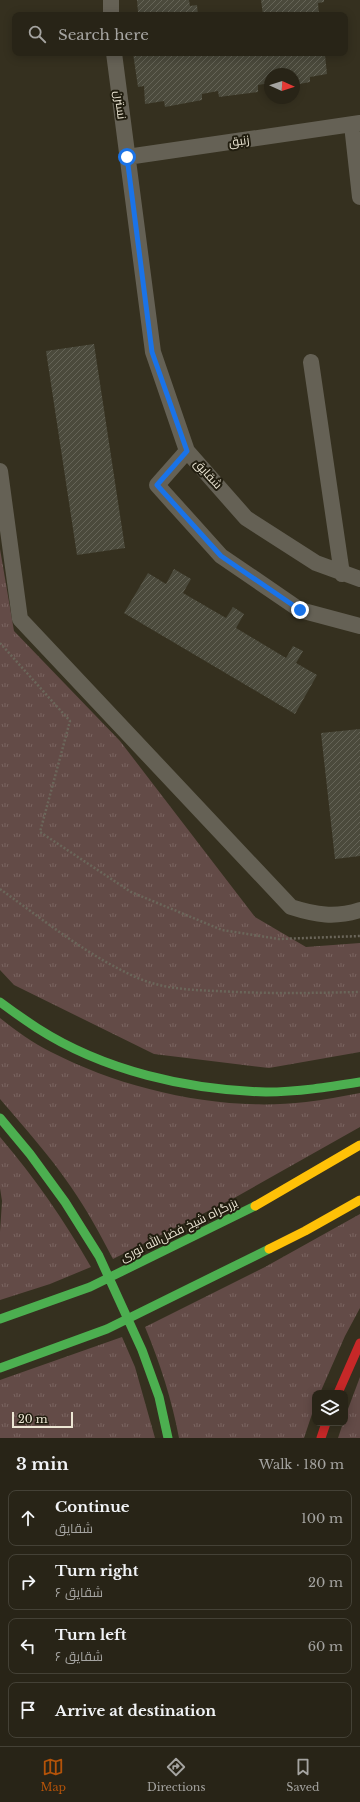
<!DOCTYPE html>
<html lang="en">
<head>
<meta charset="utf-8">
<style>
	:root { --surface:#282417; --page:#343024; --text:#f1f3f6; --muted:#a5a4a1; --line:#444136; --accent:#b45309 }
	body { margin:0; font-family:"Libre Baskerville",Cairo,serif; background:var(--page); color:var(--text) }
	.controls { position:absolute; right:12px; bottom:12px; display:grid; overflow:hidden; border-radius:8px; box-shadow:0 2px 10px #0003 }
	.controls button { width:36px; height:36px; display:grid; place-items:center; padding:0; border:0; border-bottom:1px solid var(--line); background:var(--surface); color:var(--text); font:20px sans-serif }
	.compass { position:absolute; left:264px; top:68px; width:36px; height:36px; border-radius:50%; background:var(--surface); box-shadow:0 2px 10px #0003; rotate:93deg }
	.scale { position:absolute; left:12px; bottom:10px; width:61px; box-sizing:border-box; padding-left:4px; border:2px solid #ece6d4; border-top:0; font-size:11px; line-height:14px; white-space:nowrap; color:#ece6d4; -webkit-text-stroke:3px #211d0f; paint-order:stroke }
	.stop { position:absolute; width:12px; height:12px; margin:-9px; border:3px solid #1a73e8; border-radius:50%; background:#fff }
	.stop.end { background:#1a73e8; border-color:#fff; box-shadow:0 1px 4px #0008 }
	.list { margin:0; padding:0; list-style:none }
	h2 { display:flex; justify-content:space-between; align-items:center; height:52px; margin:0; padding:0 16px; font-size:17px }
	h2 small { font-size:13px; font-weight:400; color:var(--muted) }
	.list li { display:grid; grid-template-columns:26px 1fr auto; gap:12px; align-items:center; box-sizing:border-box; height:56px; margin:0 8px 8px; padding:0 8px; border:1px solid var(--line); border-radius:8px }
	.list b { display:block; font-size:15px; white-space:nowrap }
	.list p { margin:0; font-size:13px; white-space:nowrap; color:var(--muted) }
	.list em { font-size:13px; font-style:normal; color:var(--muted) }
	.icon { flex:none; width:22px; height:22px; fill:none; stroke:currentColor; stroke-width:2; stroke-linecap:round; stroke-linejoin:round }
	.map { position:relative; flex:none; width:360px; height:1438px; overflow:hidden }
	.search { position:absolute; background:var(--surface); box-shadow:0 2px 10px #0003; left:12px; right:12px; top:12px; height:44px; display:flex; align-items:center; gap:10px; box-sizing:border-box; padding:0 14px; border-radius:8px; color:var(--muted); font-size:15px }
	.sheet { height:308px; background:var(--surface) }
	nav { display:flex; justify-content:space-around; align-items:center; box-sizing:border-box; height:56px; border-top:1px solid var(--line); background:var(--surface); font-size:11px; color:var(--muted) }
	nav a { display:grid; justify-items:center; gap:2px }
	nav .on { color:var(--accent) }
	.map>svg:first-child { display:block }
	.grass { fill:url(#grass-tufts) }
	.building { fill:url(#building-hatch) }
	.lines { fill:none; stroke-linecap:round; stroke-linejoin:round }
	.path { stroke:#6b665a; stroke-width:2.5; stroke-dasharray:2 2; stroke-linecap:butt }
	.street { stroke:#656155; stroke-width:16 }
	.fast { stroke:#4caf50; stroke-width:9 }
	.slow { stroke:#ffc107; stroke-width:9 }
	.jam { stroke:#c62828; stroke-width:9 }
	.route { stroke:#1a73e8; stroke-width:5 }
	.labels { text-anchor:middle; stroke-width:4; stroke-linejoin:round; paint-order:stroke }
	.street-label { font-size:12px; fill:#ece6d4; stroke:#211d0f }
</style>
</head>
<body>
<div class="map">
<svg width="360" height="1438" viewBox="0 0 360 1438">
	<defs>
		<pattern id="grass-tufts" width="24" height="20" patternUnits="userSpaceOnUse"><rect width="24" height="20" fill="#634b47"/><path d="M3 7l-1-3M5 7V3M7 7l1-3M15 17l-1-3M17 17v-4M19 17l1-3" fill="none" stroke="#7a6561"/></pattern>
		<pattern id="building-hatch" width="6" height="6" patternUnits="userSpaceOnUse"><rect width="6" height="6" fill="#4b4a3c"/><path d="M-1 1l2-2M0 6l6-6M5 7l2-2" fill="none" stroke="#656457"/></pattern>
	</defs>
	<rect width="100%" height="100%" fill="#35301f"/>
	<path class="grass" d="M 0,549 L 14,631 L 120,741 L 255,917 L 306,947 L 360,943 L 360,1052 L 269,1068 L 154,1054 L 14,985 L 0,970 Z
		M 0,1018 C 16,1031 33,1043 51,1052 C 125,1090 222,1112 306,1102 C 324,1100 342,1096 360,1093 L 360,1127 L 236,1197 L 113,1259 C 100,1234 87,1210 71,1187 C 50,1156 24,1127 0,1099 Z
		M 0,1137 C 35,1178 64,1220 91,1267 L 50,1284 L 0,1300 L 0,1232 L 2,1201 L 0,1188 Z
		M 360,1214 L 360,1308 L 345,1336 L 320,1393 L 315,1393 L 315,1405 L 304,1438 L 179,1438 C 172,1400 160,1363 145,1327 L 265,1267 Z
		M 122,1337 L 135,1367 L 155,1438 L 0,1438 L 0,1380 Z
		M 360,1377 L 360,1438 L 338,1438 L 343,1423 L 345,1423 L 345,1417 Z"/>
	<path class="building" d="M 137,0 L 189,0 L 190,6 L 197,5 L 198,15 L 133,15 L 132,13 L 138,12 Z
		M 261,0 L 324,0 L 324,2 L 318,3 L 319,15 L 263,15 Z
		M 133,53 L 330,53 L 330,55 L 325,55 L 327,74 L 310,77 L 310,82 L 294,85 L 294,74 L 270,74 L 270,83 L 258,85 L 258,92 L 219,97 L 218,91 L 202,94 L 202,100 L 165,107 L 164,101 L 145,104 L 144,86 L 138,87 Z
		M 94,344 L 125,548 L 77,555 L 46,351 Z
		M 174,569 L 191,579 L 183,593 L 226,618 L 233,607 L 244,614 L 236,628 L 286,658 L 293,646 L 303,651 L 296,663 L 317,675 L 295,714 L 124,613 L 148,573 L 166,584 Z
		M 360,729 L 360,856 L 335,859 L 321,733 Z"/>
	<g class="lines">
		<path class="path" d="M 0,643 L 70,721 L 40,832 L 131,892 L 222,930 L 279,939 L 360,936
			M 0,889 C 45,921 89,957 140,979 C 165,989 191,990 217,991 C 265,994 312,993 360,992"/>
		<path class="street" d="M 111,0 L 111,15
			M 114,53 L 153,352 L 187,451 L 246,518 L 316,563 L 360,579
			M 352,125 L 360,197
			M 127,157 L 360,123
			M 311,362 L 342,574
			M 187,451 L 157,485 L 221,556 L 300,610 L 360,626
			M 0,471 L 20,619 L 291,907 C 316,915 335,918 360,910"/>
		<path class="fast" d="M 0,1002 C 12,1011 25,1020 37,1028 C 104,1071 188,1090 266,1092 C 298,1092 329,1087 360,1082
			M 0,1118 L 30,1154 L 65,1202 L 99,1256 L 142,1350 L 159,1397 L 168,1438
			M 0,1319 L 90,1287 L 255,1206
			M 0,1368 L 107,1329 L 269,1249"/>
		<path class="slow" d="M 255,1206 L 360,1145
			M 269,1249 L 305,1231 L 360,1200"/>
		<path class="jam" d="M 338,1393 L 360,1343
			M 321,1438 L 326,1423"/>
	</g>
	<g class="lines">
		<path class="route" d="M 127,157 L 152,352 L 187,451 L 157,485 L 221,556 L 300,610"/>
	</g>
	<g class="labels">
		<g class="street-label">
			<text transform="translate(120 105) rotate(83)" y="4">نسترن</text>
			<text transform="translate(239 141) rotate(-8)" y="4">زنبق</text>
			<text transform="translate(208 474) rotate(48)" y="4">شقایق</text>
			<text transform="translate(179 1230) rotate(-26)" y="4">بزرگراه شیخ فضل‌الله نوری</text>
		</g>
	</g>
</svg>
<div class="controls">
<button><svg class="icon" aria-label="layers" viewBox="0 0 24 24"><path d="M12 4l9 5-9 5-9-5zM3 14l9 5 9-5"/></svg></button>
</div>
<svg class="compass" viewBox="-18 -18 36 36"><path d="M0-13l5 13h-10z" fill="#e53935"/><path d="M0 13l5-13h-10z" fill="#a5a4a1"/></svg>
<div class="scale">20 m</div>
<div class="stop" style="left:127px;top:157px"></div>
<div class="stop end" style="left:300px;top:610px"></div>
<div class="search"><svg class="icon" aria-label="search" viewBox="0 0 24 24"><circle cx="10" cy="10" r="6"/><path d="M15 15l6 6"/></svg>Search here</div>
</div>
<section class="sheet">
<h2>3 min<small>Walk · 180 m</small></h2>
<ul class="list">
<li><svg class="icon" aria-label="ahead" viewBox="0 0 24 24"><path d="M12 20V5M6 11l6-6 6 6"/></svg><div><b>Continue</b><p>شقایق</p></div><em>100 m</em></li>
<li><svg class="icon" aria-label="right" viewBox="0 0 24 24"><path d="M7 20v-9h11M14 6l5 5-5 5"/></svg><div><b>Turn right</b><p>شقایق ۶</p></div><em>20 m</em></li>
<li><svg class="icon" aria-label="left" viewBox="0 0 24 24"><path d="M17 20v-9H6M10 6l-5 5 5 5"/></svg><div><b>Turn left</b><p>شقایق ۶</p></div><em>60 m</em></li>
<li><svg class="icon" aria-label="arrive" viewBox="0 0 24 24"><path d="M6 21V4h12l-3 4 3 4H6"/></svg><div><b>Arrive at destination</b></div></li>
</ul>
</section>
<nav>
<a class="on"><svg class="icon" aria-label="map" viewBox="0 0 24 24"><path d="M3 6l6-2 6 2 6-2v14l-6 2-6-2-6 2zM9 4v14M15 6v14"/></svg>Map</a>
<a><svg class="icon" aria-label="directions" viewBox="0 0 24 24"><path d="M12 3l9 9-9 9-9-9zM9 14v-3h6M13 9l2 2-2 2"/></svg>Directions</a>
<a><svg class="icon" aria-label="saved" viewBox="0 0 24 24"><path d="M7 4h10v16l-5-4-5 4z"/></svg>Saved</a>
</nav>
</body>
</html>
